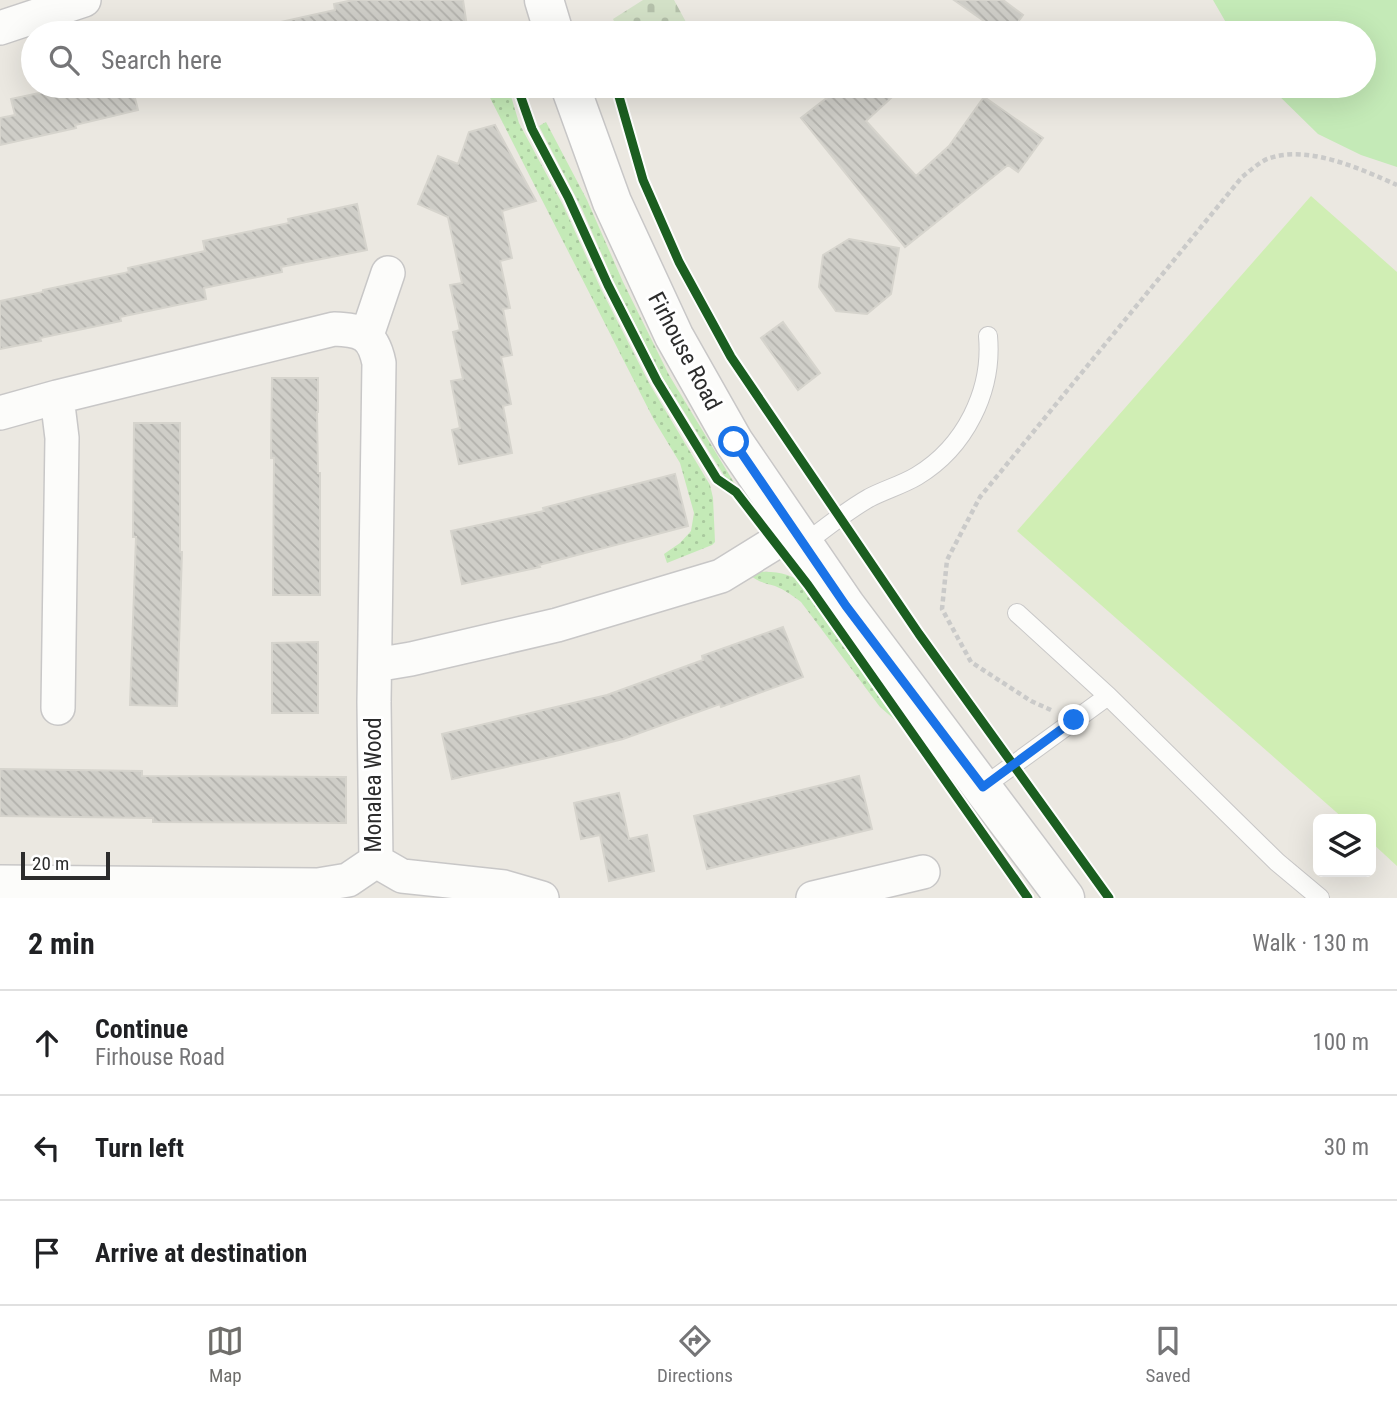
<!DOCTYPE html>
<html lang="en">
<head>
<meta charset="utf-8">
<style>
	:root { --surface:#fff; --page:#f2f2f2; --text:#202124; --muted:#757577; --line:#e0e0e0; --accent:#6f6e6b }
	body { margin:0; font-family:"Roboto Condensed",sans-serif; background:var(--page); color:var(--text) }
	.controls { position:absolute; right:21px; bottom:21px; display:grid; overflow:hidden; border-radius:10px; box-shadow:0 7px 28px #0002 }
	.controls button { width:63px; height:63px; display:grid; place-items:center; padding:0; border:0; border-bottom:2px solid var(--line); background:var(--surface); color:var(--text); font:35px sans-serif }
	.scale { position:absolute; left:21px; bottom:18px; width:89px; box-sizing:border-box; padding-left:7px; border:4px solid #2c2c2c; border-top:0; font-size:19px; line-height:24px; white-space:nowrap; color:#2c2c2c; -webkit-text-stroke:5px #fff; paint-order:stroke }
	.stop { position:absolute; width:21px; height:21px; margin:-16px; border:5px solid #1a73e8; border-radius:50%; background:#fff }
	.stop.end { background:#1a73e8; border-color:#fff; box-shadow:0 2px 7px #0008 }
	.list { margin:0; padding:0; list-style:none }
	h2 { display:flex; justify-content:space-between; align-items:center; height:91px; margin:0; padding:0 28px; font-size:30px }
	h2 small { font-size:23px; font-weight:400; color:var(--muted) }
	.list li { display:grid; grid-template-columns:46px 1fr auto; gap:21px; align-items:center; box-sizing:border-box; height:105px; padding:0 28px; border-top:2px solid var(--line) }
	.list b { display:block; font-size:26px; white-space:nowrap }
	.list p { margin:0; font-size:23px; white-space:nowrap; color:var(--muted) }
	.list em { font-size:23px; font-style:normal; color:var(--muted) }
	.icon { flex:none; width:38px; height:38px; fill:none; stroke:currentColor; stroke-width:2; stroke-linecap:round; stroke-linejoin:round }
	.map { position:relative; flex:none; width:1397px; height:898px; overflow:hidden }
	.search { position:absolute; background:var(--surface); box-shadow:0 7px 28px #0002; left:21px; right:21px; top:21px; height:77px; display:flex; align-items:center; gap:18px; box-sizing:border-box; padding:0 24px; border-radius:38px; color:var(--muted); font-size:26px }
	.sheet { height:406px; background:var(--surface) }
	nav { display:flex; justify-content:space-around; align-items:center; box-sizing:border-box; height:98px; border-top:2px solid var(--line); background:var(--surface); font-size:19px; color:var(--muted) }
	nav a { display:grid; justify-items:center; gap:4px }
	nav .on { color:var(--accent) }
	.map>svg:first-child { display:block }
	.grass { fill:url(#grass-dots) }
	.cemetery { fill:url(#cemetery-stones) }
	.park { fill:#c4eab7 }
	.pitch { fill:#d0eeb4 }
	.building { fill:url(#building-back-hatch); stroke:#d6d4cd; stroke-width:2 }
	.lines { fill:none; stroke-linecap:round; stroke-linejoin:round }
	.service-casing { stroke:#c8c7c7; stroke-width:20 }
	.minor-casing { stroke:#c8c7c7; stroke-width:36 }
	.secondary-casing { stroke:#c8c7c7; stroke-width:41 }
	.path { stroke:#cacac9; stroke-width:4.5; stroke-dasharray:5 3.5; stroke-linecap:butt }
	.service { stroke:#fcfcfa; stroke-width:18 }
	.minor { stroke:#fcfcfa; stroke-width:33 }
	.secondary { stroke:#fcfcfa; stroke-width:38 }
	.cycleway-casing { stroke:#fff; stroke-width:13 }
	.cycleway { stroke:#1b5e20; stroke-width:9 }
	.route { stroke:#1a73e8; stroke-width:9 }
	.labels { text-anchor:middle; stroke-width:6; stroke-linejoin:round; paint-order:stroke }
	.street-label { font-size:23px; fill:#2c2c2c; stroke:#fff }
</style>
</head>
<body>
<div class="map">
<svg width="1397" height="898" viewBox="0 0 1397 898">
	<defs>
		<pattern id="grass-dots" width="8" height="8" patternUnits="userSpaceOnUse" patternTransform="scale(1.75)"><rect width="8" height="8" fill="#c4eab7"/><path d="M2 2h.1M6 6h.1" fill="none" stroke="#a9c99e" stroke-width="1.8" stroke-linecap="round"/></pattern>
		<pattern id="cemetery-stones" width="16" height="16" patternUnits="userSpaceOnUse" patternTransform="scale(1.75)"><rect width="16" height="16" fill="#d3e1c7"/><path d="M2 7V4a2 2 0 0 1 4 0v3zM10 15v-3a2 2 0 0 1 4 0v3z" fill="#b5c1ab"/></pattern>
		<pattern id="building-back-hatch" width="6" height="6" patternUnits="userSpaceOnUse" patternTransform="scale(1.75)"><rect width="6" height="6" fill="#cfcec8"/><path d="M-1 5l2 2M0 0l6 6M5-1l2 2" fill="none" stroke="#b2b1ac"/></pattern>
	</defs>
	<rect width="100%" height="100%" fill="#ebe8e1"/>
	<path class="grass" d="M 484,86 L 508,86 L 519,123 L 563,205 L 601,289 L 649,383 L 710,485 L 713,498 L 715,542 L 712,545 L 667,563 L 664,554 L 680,543 L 691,531 L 694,513 L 680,463 L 654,420 Z
		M 546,122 L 587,200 L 623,282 L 669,375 L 733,481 L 736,487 L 725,477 L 661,375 L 613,280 L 582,209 L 539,126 Z
		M 759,572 C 777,571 793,574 807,587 L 909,732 L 880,707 L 801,602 C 793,596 785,590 775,586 C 765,583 757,582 749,574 Z"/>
	<path class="cemetery" d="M 643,0 L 674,0 L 692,33 L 619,33 L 613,19 Z"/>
	<path class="park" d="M 1213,0 L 1397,0 L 1397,167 L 1361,155 L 1318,134 L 1269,86 L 1364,86 L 1364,33 L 1232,33 Z"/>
	<path class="pitch" d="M 1311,196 L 1397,272 L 1397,866 L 1371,842 L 1371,819 L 1344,819 L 1017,531 Z"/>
	<path class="building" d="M 353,0 L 463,0 L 468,33 L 429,33 L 428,26 L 395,33 L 277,33 L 276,23 L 335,10 L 334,4 Z
		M 954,0 L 1003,0 L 1023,15 L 1010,33 L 1001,33 Z
		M 72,86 L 132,86 L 138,110 L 75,125 L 76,128 L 0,145 L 0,118 L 15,115 L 11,99 Z
		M 842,86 L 904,86 L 866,121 L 916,176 L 949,146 L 984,97 L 1043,138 L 1018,172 L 1008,165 L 905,247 L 801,118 Z
		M 495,125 L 536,201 L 502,211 L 512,258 L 500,261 L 510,308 L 503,309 L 512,355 L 501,357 L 511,404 L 503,406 L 512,453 L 459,464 L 452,430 L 460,428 L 451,381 L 463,379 L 453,332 L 460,330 L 450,285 L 462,283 L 448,217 L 418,204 L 438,156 L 458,164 L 469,132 Z
		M 357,204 L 367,250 L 281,267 L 282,272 L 204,288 L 206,299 L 120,317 L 121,321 L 40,338 L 41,341 L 0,349 L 0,301 L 43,292 L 43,290 L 129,272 L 128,268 L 205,251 L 203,241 L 289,223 L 288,219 Z
		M 849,239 L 899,248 L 891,294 L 867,314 L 836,311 L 819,287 L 823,255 Z
		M 783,322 L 820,373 L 798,390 L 761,338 Z
		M 272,378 L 318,378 L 318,412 L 317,412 L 318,473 L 320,473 L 320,595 L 273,595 L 274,458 L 271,458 Z
		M 134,423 L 180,423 L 180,552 L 182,552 L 177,706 L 130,705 L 136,537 L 133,537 Z
		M 675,474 L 688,526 L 539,565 L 540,567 L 462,584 L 451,531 L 544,511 L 543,508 Z
		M 783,627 L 803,677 L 721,707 L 720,704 L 623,739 L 560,755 L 452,779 L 442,734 L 607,695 L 703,660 L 702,656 Z
		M 318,642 L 318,713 L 272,713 L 272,643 Z
		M 0,769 L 142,771 L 142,776 L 346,777 L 346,823 L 153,822 L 153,818 L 0,816 Z
		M 859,776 L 872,829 L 707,869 L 694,816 Z
		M 619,793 L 629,839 L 647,835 L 654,871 L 609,881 L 600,835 L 581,839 L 574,803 Z"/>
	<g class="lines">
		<g class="service-casing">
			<path id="service" d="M 803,545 C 824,529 846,511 869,498 C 884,490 902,485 917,476 C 965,447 993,391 988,336
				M 1017,613 L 1108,696
				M 983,787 L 1108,696 L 1277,862 L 1320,898"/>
		</g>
		<g class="minor-casing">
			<path id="minor" d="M 0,28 L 84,0
				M 367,335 L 388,273
				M 57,397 L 62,438 L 58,708
				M 0,413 L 57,397 L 334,329 C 362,330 373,334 379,363 L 374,702 L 376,861 L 348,880 L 318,885 L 0,882
				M 375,665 L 411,659 L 557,625 L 721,576 L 794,531
				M 376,861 L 402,876 L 504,887 L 542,898
				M 813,898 L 923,872"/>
		</g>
		<g class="secondary-casing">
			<path id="secondary" d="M 544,0 L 554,33
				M 570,86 L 612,202 L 674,336 L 734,442 L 846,606 L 1065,898"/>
		</g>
		<path class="path" d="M 1051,710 L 1031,701 L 971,662 L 942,609 L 947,560 L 980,497 L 1242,177 C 1250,171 1260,161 1270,158 C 1309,145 1361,169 1397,185"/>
		<use href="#service" class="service"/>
		<use href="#minor" class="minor"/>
		<use href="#secondary" class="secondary"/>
		<g class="cycleway-casing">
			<path id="cycleway" d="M 517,86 L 532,129 L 568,197 L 608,285 L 657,381 L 717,479 L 736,492 L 808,585 L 1028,898
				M 616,86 L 643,180 L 679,262 L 731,357 L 919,634 L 1109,898"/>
		</g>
		<use href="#cycleway" class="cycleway"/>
	</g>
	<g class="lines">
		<path class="route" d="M 734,442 L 846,606 L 983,787 L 1074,720"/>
	</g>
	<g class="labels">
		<g class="street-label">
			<text transform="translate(685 351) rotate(62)" y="8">Firhouse Road</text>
			<text transform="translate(373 785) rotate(-90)" y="8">Monalea Wood</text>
		</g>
	</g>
</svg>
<div class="controls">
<button><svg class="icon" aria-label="layers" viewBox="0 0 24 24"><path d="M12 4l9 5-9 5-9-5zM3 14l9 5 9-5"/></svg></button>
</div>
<div class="scale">20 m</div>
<div class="stop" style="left:734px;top:442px"></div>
<div class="stop end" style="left:1074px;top:720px"></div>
<div class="search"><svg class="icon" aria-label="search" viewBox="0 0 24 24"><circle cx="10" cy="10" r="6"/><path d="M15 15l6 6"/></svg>Search here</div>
</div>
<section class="sheet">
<h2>2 min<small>Walk · 130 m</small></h2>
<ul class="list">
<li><svg class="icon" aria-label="ahead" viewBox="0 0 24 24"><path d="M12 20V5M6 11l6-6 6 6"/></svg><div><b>Continue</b><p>Firhouse Road</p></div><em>100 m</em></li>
<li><svg class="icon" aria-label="left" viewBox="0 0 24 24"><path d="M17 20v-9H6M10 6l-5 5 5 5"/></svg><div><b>Turn left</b></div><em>30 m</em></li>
<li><svg class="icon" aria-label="arrive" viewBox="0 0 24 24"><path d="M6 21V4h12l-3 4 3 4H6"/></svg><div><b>Arrive at destination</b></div></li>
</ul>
</section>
<nav>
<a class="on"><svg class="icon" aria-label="map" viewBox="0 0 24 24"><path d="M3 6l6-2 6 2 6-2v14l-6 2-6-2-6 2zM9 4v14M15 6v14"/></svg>Map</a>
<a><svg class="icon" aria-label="directions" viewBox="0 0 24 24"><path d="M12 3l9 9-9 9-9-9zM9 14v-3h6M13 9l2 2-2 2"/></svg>Directions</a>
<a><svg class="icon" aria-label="saved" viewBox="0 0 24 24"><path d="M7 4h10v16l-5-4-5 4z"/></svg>Saved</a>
</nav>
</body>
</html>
